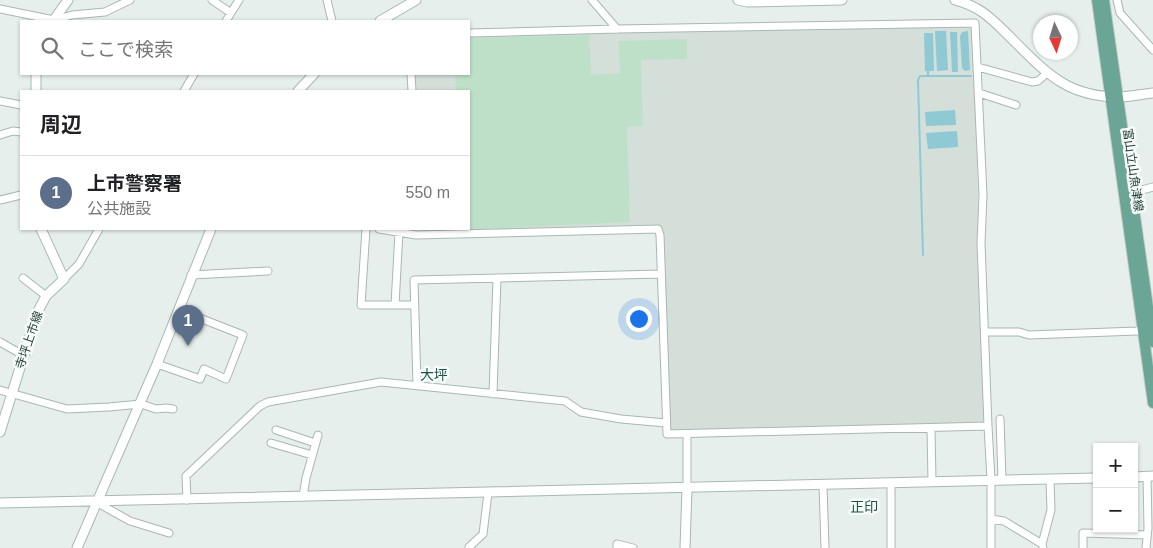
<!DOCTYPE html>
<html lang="ja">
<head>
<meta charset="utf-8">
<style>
	:root { --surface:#fff; --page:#f2f2f2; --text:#202124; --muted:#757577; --line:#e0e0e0; --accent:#b45309 }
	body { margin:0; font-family:Arial,"Noto Sans JP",sans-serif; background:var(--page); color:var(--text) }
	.controls { position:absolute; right:15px; bottom:15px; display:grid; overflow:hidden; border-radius:0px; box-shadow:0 1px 4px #0004 }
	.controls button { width:45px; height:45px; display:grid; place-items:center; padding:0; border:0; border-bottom:1px solid var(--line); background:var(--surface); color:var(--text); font:25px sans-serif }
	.compass { position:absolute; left:1033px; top:15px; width:45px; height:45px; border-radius:50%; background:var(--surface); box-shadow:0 1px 4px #0004; rotate:176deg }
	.you { position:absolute; left:638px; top:318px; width:18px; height:18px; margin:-12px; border:4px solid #fff; border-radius:50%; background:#1a73e8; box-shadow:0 0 0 8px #1a73e833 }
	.badge { display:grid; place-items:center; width:32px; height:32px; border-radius:50%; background:var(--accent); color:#fff; font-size:16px; font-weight:700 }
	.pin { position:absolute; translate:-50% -41px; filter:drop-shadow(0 1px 2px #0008) }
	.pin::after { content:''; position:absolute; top:26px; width:18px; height:15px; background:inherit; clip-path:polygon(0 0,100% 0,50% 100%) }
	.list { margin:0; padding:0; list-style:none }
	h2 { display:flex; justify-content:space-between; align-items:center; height:65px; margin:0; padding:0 20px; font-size:21px }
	h2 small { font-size:16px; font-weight:400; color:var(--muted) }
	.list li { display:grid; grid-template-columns:32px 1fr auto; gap:15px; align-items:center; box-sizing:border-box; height:75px; padding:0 20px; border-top:1px solid var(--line) }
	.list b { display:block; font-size:19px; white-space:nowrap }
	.list p { margin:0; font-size:16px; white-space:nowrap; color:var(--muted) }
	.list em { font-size:16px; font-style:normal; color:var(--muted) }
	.icon { flex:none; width:28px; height:28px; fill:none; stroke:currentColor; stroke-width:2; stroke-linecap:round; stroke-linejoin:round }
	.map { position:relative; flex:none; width:1153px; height:548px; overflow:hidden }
	.search { position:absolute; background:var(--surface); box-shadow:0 1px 4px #0004; left:20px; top:20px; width:450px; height:55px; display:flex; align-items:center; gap:12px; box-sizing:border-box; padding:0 18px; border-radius:0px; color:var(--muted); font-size:19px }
	.panel { position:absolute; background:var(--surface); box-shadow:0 1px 4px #0004; left:20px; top:90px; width:450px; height:140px; border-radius:0px }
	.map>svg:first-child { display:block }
	.built { fill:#d4dfda }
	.green { fill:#bfe0c8 }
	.water { fill:#8ec9d4 }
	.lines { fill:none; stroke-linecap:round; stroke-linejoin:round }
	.stream { stroke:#8ec9d4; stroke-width:2 }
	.minor-casing { stroke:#a8b8b2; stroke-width:9 }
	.tertiary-casing { stroke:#a8b8b2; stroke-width:11 }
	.secondary-casing { stroke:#a4bbb3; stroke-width:11 }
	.primary-casing { stroke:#c2cac8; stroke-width:12 }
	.minor { stroke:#fff; stroke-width:7 }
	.tertiary { stroke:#fff; stroke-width:9 }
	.secondary { stroke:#fff; stroke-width:9 }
	.primary { stroke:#6aa596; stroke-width:10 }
	.labels { text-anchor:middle; stroke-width:5; stroke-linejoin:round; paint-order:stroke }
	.street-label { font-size:12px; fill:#24423a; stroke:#f7fbf9 }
	.neighbourhood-label { font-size:14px; fill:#1f5548; stroke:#f7fbf9 }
</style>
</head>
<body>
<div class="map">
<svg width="1153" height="548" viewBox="0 0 1153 548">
	<rect width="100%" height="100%" fill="#e6efeb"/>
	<path class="built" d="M 973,25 L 985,422 L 669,430 L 663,231 L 660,225 L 418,232 L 418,229 L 469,229 L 469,91 L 415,91 L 414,74 L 469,74 L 469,37 L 733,29 Z"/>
	<path class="green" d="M 589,35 L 591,75 L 620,73 L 619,41 L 687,39 L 687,59 L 641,60 L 643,126 L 627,127 L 630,222 L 460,230 L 469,229 L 469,91 L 456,91 L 455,74 L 469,74 L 469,38 Z"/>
	<path class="water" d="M 935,31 L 946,31 L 948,70 L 937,71 Z
		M 968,31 L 970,70 L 965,71 L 962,68 L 960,36 L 962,32 Z
		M 950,32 L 957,32 L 958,72 L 952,72 Z
		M 924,33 L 933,33 L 934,71 L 925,71 Z
		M 955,110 L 956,125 L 926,126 L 925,112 Z
		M 957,131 L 958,147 L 928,149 L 926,133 Z"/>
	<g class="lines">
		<path class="stream" d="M 928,71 L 928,76 L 971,76
			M 923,255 L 918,80 L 920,76 L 928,76"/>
		<g class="minor-casing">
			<path id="minor" d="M 212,0 L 231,13
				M 327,0 L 332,21
				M 592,0 L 617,29
				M 1117,0 L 1120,13 L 1153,50
				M 0,9 L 54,20 L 72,15 L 105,12 L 130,0
				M 226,21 L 239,0
				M 978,67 L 1032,82 L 1038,81 L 1047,73
				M 411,74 L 412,91
				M 184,91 L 194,74
				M 979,93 L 1016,105
				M 0,101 L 21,105
				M 0,135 L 13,131 L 21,132
				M 1131,193 L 1153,187
				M 0,200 L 21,195
				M 366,229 L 361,305 L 414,305
				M 379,229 L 416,235 L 658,229 L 660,235 L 667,434 L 988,426 L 981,243 L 983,195 L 975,23 L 617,29 L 469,33
				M 191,275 L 268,271
				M 23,278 L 46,296
				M 64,279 L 79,264 L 99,229
				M 395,305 L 399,232
				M 985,332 L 1019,332 L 1029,335 L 1137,331 L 1146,327
				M 0,342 L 23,355
				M 157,364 L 200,379 L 204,369 L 226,379 L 243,335 L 179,310
				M 417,385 L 414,280 L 661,274
				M 0,390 L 67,409 L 109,407 L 141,404 L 156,409 L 166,408 L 173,409
				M 493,394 L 497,278
				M 1000,419 L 1002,480
				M 988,426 L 991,480 L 991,548
				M 931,428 L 932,482
				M 276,430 L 315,443
				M 271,443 L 312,455
				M 891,483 L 891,548
				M 823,485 L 825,548
				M 687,488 L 687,435
				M 303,497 L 306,478 L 318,435
				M 187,500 L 186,476 L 260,406 L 268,402 L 381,382 L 565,401 L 581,412 L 621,419 L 666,423
				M 96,502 L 130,521 L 169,533
				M 991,519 L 1004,521 L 1042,544
				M 469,547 L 483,534 L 488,493
				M 617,548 L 617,544 L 633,548
				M 1043,548 L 1042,544 L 1051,510 L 1050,479
				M 1083,548 L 1083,533 L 1147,535
				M 1146,548 L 1148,528 L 1147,477"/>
		</g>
		<g class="tertiary-casing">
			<path id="tertiary" d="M 738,0 L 747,2 L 842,0
				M 955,0 C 978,6 989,16 1006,33 C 1042,68 1063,97 1119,97 C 1130,97 1142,94 1153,93
				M 380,21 L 416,0
				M 298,91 L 314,74
				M 1134,477 L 1153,476
				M 0,503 L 1097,478
				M 77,548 L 157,364 L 211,229
				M 685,548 L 687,488"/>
		</g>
		<g class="secondary-casing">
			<path id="secondary" d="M 53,21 L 68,0
				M 36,91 L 36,74
				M 0,432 L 37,313 L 46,296 L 64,279 L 41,229"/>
		</g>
		<g class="primary-casing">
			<path id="primary" d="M 1097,0 L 1153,403
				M 1104,0 L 1153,342"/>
		</g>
		<use href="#minor" class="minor"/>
		<use href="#tertiary" class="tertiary"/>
		<use href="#secondary" class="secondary"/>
		<use href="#primary" class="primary"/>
	</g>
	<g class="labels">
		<g class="street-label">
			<text transform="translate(1133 170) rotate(82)" y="4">富山立山魚津線</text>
			<text transform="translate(29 340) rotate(-71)" y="4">寺坪上市線</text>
		</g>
		<g class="neighbourhood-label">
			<text x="434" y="380">大坪</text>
			<text x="864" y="512">正印</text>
		</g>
	</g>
</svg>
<div class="controls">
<button>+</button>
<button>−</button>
</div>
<svg class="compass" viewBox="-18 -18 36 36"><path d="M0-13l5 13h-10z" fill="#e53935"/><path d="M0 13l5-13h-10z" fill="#757577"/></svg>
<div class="you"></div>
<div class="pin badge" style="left:188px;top:346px;background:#5c6f8a">1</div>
<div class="search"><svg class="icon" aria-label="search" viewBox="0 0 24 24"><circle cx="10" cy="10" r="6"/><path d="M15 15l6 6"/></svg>ここで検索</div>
<section class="panel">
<h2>周辺<small></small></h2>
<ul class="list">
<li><span class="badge" style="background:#5c6f8a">1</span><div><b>上市警察署</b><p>公共施設</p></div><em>550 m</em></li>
</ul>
</section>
</div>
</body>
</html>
